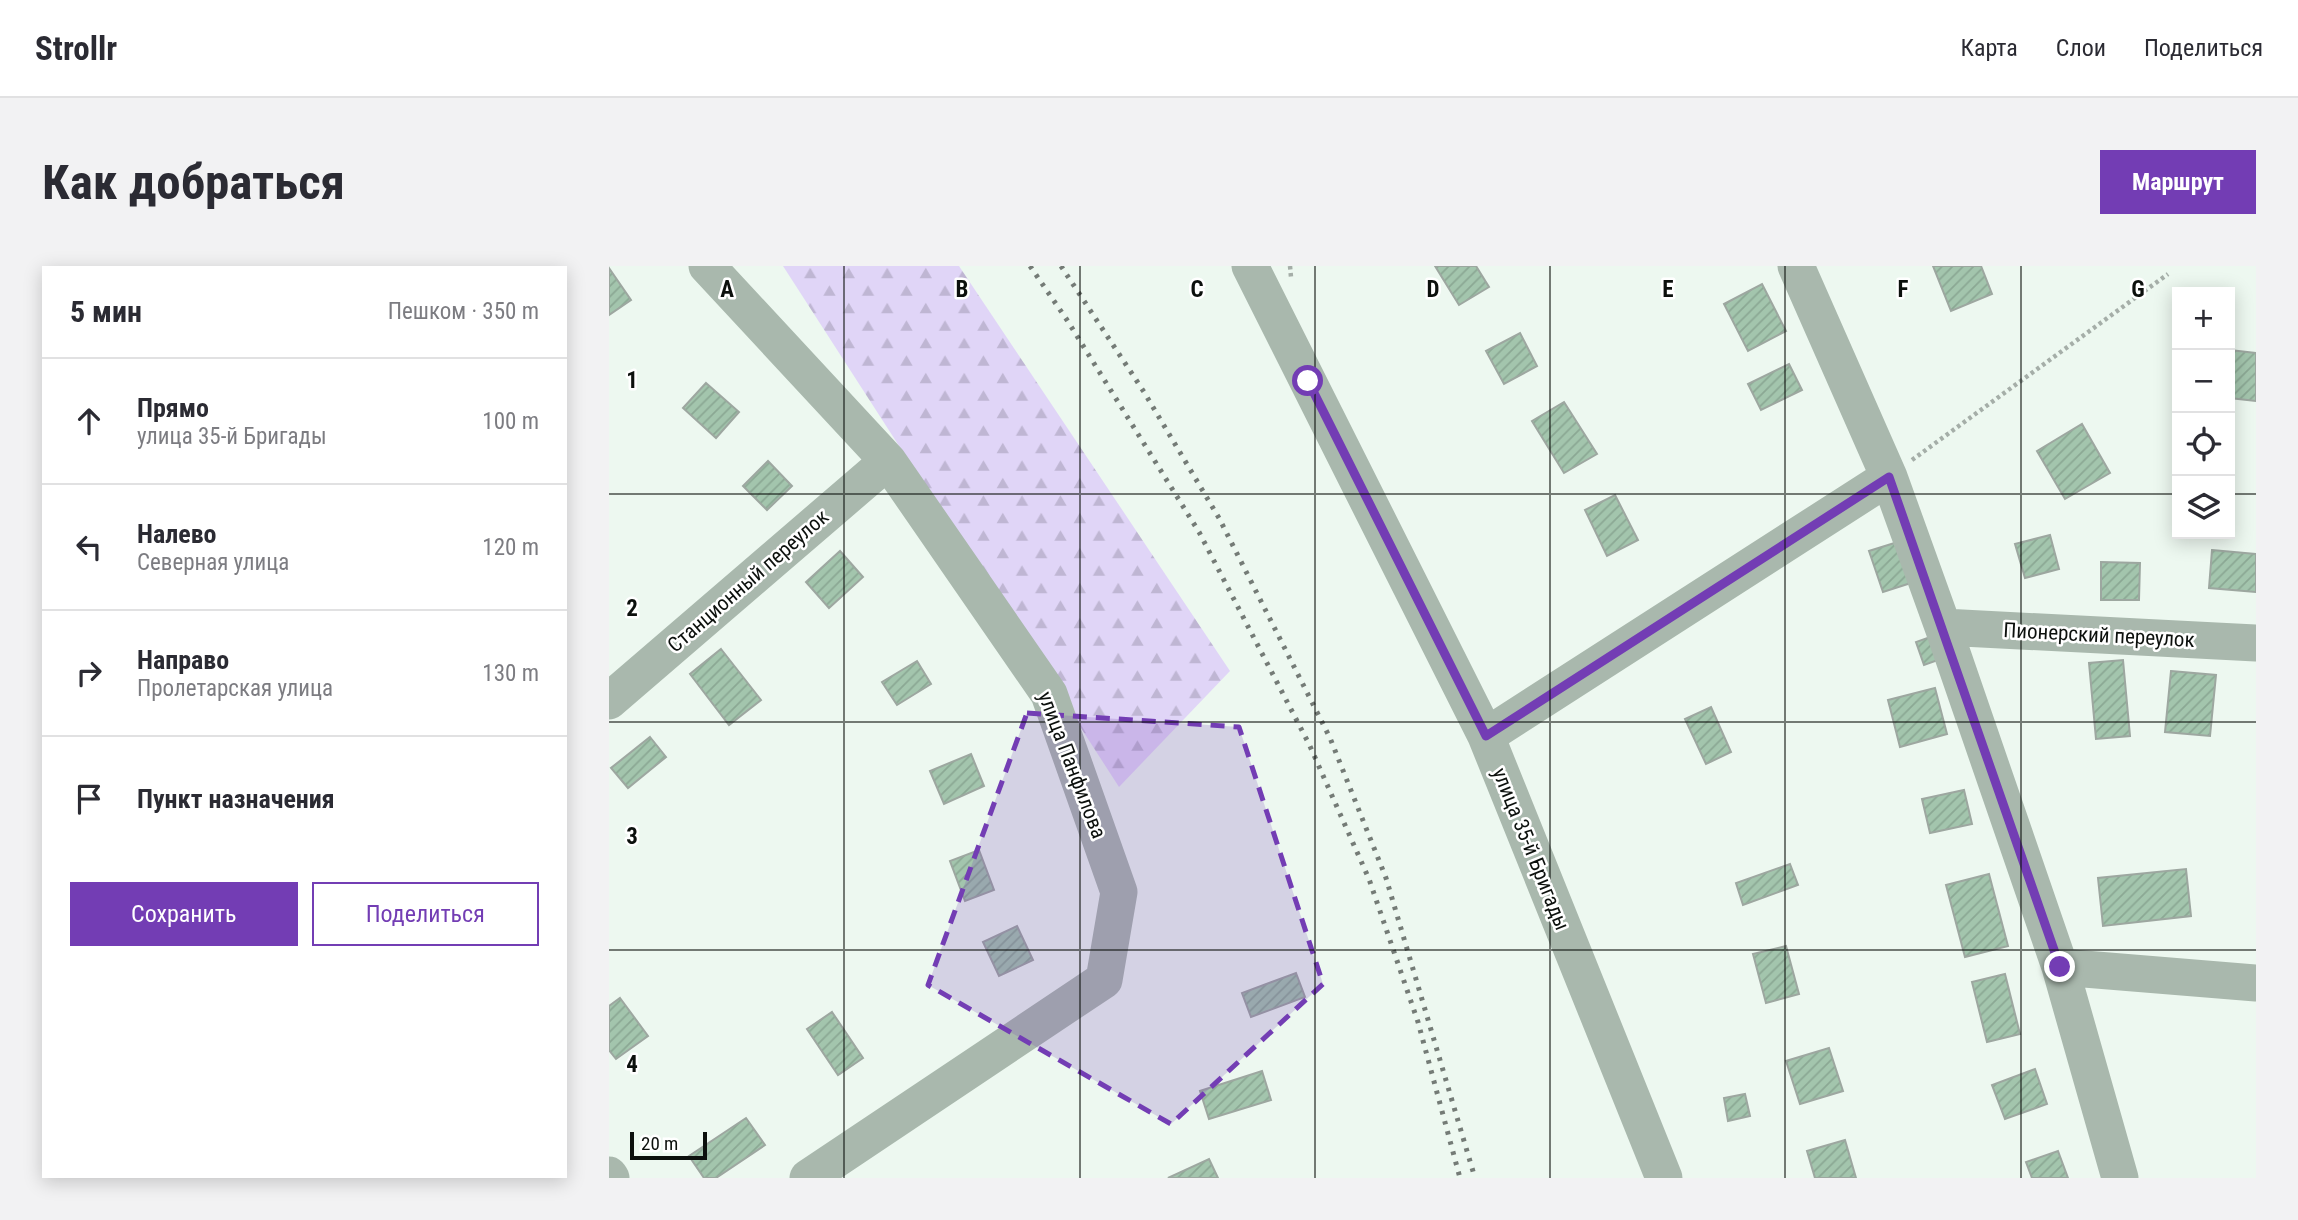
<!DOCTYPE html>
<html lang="ru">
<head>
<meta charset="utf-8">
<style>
	:root { --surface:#fff; --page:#f2f2f3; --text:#2b2b33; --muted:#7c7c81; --line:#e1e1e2; --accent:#733db4 }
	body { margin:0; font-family:"Roboto Condensed",sans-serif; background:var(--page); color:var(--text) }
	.controls { position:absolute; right:21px; top:21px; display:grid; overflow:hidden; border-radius:0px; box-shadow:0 4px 18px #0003 }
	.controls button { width:63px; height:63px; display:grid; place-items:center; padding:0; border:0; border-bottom:2px solid var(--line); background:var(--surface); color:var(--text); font:35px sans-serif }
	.scale { position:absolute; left:21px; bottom:18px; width:77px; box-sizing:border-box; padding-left:7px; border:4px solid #0c100d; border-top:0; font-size:19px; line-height:24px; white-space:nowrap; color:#0c100d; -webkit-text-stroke:5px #fff; paint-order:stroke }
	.stop { position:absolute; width:21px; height:21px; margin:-16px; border:5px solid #733db4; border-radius:50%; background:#fff }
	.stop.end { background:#733db4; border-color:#fff; box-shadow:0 2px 7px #0008 }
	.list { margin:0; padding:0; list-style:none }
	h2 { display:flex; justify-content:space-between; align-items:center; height:91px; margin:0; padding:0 28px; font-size:30px }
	h2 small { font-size:23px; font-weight:400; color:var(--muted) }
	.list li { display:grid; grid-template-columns:46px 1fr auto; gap:21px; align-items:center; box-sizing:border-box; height:126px; padding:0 28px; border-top:2px solid var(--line) }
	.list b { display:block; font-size:26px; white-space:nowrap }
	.list p { margin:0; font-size:23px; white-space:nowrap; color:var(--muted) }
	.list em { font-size:23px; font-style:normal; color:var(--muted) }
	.actions { display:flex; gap:14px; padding:21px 28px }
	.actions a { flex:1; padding:16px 0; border:2px solid var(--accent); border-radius:0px; text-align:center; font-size:24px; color:var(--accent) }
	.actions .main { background:var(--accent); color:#fff }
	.icon { flex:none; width:38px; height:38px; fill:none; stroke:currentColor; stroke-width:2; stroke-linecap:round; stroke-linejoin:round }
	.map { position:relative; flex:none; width:1647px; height:912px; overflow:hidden; border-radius:0px }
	header { display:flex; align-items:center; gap:42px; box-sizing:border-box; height:98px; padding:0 35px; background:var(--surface); border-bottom:2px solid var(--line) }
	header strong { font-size:33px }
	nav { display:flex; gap:38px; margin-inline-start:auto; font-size:24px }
	.intro { display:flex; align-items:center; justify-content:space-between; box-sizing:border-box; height:168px; padding:0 42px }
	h1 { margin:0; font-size:49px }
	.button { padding:18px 32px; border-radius:0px; background:var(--accent); color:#fff; font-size:24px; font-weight:700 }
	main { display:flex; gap:42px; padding:0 42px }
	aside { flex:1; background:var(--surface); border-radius:0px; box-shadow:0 4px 18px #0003 }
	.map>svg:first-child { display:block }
	.forest { fill:url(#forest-firs) }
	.building { fill:url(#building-hatch); stroke:#9da7a0; stroke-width:2 }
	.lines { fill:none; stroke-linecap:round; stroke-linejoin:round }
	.path { stroke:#a5aea8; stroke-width:4.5; stroke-dasharray:3.5 3.5; stroke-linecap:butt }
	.minor { stroke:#a9b8ad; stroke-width:37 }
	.rail { stroke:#747b76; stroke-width:5; stroke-dasharray:3.5 7; stroke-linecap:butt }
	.route { stroke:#733db4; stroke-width:9 }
	.marked { fill:#733db4; fill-opacity:0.2; stroke:#733db4; stroke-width:5; stroke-dasharray:14 9; stroke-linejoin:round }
	.grid { fill:none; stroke:#0c100d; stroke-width:2; stroke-opacity:0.55 }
	.labels { text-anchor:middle; stroke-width:5; stroke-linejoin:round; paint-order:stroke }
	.street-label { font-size:21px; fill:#0c100d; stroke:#fff }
	.grid-label { font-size:23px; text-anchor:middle; font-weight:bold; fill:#0c100d; stroke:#fff; stroke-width:5; stroke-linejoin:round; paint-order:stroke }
</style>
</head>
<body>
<header>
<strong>Strollr</strong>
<nav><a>Карта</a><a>Слои</a><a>Поделиться</a></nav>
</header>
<div class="intro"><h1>Как добраться</h1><a class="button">Маршрут</a></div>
<main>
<aside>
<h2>5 мин<small>Пешком · 350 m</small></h2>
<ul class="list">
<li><svg class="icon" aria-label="ahead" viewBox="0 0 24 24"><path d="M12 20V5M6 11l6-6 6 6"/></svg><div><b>Прямо</b><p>улица 35-й Бригады</p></div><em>100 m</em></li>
<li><svg class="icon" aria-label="left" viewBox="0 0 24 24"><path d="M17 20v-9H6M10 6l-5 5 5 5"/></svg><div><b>Налево</b><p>Северная улица</p></div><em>120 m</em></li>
<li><svg class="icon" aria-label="right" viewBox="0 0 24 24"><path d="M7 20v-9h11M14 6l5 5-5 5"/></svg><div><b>Направо</b><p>Пролетарская улица</p></div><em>130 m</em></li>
<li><svg class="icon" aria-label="arrive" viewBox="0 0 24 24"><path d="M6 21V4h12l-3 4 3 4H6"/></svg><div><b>Пункт назначения</b></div></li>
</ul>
<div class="actions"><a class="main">Сохранить</a><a>Поделиться</a></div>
</aside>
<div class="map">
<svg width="1647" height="912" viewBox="0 0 1647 912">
	<defs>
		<pattern id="forest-firs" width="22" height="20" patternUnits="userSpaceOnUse" patternTransform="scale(1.75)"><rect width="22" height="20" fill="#e0d5f7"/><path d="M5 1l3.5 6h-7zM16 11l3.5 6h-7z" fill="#bfb6d3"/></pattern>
		<pattern id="building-hatch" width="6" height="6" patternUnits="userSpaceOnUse" patternTransform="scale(1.75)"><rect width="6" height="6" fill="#a3c5ad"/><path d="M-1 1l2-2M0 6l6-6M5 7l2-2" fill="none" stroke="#8ba894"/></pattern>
	</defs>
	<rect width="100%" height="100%" fill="#edf8f0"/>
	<path class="forest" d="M 174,0 L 350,0 L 621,405 L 510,521 Z"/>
	<path class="building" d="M 826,0 L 867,0 L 880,21 L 850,39 Z
		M 1324,0 L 1372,0 L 1383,28 L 1342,45 Z
		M 0,2 L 22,34 L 0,49 Z
		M 1153,18 L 1177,65 L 1139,85 L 1115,38 Z
		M 911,67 L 928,100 L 895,118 L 877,85 Z
		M 1621,84 L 1647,87 L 1647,135 L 1621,132 Z
		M 1180,98 L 1193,124 L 1152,144 L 1139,118 Z
		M 97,117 L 130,146 L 107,172 L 74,142 Z
		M 955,136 L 988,188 L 955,207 L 923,155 Z
		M 1473,158 L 1501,207 L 1456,233 L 1428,185 Z
		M 159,195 L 183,220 L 158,244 L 134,220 Z
		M 1006,229 L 1029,274 L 998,290 L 976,244 Z
		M 1441,269 L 1450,303 L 1416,312 L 1406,278 Z
		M 1295,274 L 1308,315 L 1274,326 L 1260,285 Z
		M 1603,284 L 1647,288 L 1647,326 L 1600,322 Z
		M 231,285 L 254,311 L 220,342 L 197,316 Z
		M 1492,296 L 1531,297 L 1530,334 L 1492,334 Z
		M 1338,365 L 1346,388 L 1315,399 L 1307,376 Z
		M 112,383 L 152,434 L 120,459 L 81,408 Z
		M 1514,394 L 1521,470 L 1487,473 L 1480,397 Z
		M 308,395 L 322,418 L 288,439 L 273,416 Z
		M 1562,405 L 1607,409 L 1601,470 L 1556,466 Z
		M 1326,422 L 1338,468 L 1291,481 L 1279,434 Z
		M 1102,441 L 1122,486 L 1097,498 L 1076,453 Z
		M 41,471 L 57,491 L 19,522 L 2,502 Z
		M 362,488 L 375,520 L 335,538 L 321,505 Z
		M 1355,524 L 1363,558 L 1321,567 L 1313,533 Z
		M 370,584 L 385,624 L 356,635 L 341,595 Z
		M 1181,598 L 1189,619 L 1134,639 L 1127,617 Z
		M 1577,603 L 1582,650 L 1494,660 L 1489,612 Z
		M 1380,608 L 1399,680 L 1356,691 L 1337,619 Z
		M 408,660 L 424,694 L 390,710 L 374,676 Z
		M 1177,680 L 1190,728 L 1157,737 L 1144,688 Z
		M 687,707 L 696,731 L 642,751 L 633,727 Z
		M 1396,708 L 1411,768 L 1378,776 L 1363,716 Z
		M 11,732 L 39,770 L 7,793 L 0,784 L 0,740 Z
		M 223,746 L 254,792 L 229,809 L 198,763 Z
		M 1220,782 L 1234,825 L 1191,838 L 1177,795 Z
		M 1426,803 L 1438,838 L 1396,853 L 1383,819 Z
		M 653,805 L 662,834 L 600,853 L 591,825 Z
		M 1136,828 L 1141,850 L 1119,855 L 1115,832 Z
		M 137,852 L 156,879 L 107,912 L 95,912 L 80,890 Z
		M 1236,874 L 1247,912 L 1206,912 L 1198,885 Z
		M 1449,885 L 1459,912 L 1423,912 L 1417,896 Z
		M 600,893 L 609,912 L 559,912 Z"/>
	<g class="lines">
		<path class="path" d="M 681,0 L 682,11
			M 1303,194 L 1559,8"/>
		<path class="minor" d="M 98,0 L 279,195 L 440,428 L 510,626 L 495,714 L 199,912
			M 641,0 L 877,470 L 1055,912
			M 1187,0 L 1280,211 L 1334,361 L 1451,701 L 1511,912
			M 1334,361 L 1647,377
			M 0,435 L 279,195
			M 877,470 L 1280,211
			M 1451,701 L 1647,717
			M 0,909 L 2,912"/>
		<path class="rail" d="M 421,0 L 458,54 L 590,266 L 700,478 L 760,613 L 809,756 L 851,912
			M 452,0 L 535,126 L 610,252 L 721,472 L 777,612 L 866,912"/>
	</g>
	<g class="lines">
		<path class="route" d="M 699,115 L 877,470 L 1280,211 L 1451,701"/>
	</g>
	<path class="marked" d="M 418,447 L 630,461 L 714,718 L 562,858 L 319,719 Z"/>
	<path class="grid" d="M 235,0 L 235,912M 471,0 L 471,912M 706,0 L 706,912M 941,0 L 941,912M 1176,0 L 1176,912M 1412,0 L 1412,912M 0,228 L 1568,228M 1621,228 L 1647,228M 0,456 L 1647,456M 0,684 L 1647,684"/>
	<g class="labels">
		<g class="street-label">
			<text transform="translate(139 315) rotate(-41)" y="7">Станционный переулок</text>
			<text transform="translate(1490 369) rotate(3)" y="7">Пионерский переулок</text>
			<text transform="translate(463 499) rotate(69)" y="7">улица Панфилова</text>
			<text transform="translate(922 583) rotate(68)" y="7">улица 35-й Бригады</text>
		</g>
	</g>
	<g class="grid-label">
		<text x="118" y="31">A</text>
		<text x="353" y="31">B</text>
		<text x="588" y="31">C</text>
		<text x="824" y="31">D</text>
		<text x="1059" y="31">E</text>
		<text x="1294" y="31">F</text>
		<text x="1529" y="31">G</text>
		<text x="23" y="122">1</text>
		<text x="23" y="350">2</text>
		<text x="23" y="578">3</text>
		<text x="23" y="806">4</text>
	</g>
</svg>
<div class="controls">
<button>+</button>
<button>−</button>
<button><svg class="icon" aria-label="locate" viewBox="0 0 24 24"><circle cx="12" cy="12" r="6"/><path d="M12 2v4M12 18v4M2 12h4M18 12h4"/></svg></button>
<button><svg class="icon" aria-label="layers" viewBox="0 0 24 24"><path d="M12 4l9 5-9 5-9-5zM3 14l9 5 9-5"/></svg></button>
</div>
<div class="scale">20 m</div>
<div class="stop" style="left:699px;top:115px"></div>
<div class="stop end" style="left:1451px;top:701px"></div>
</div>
</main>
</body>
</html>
